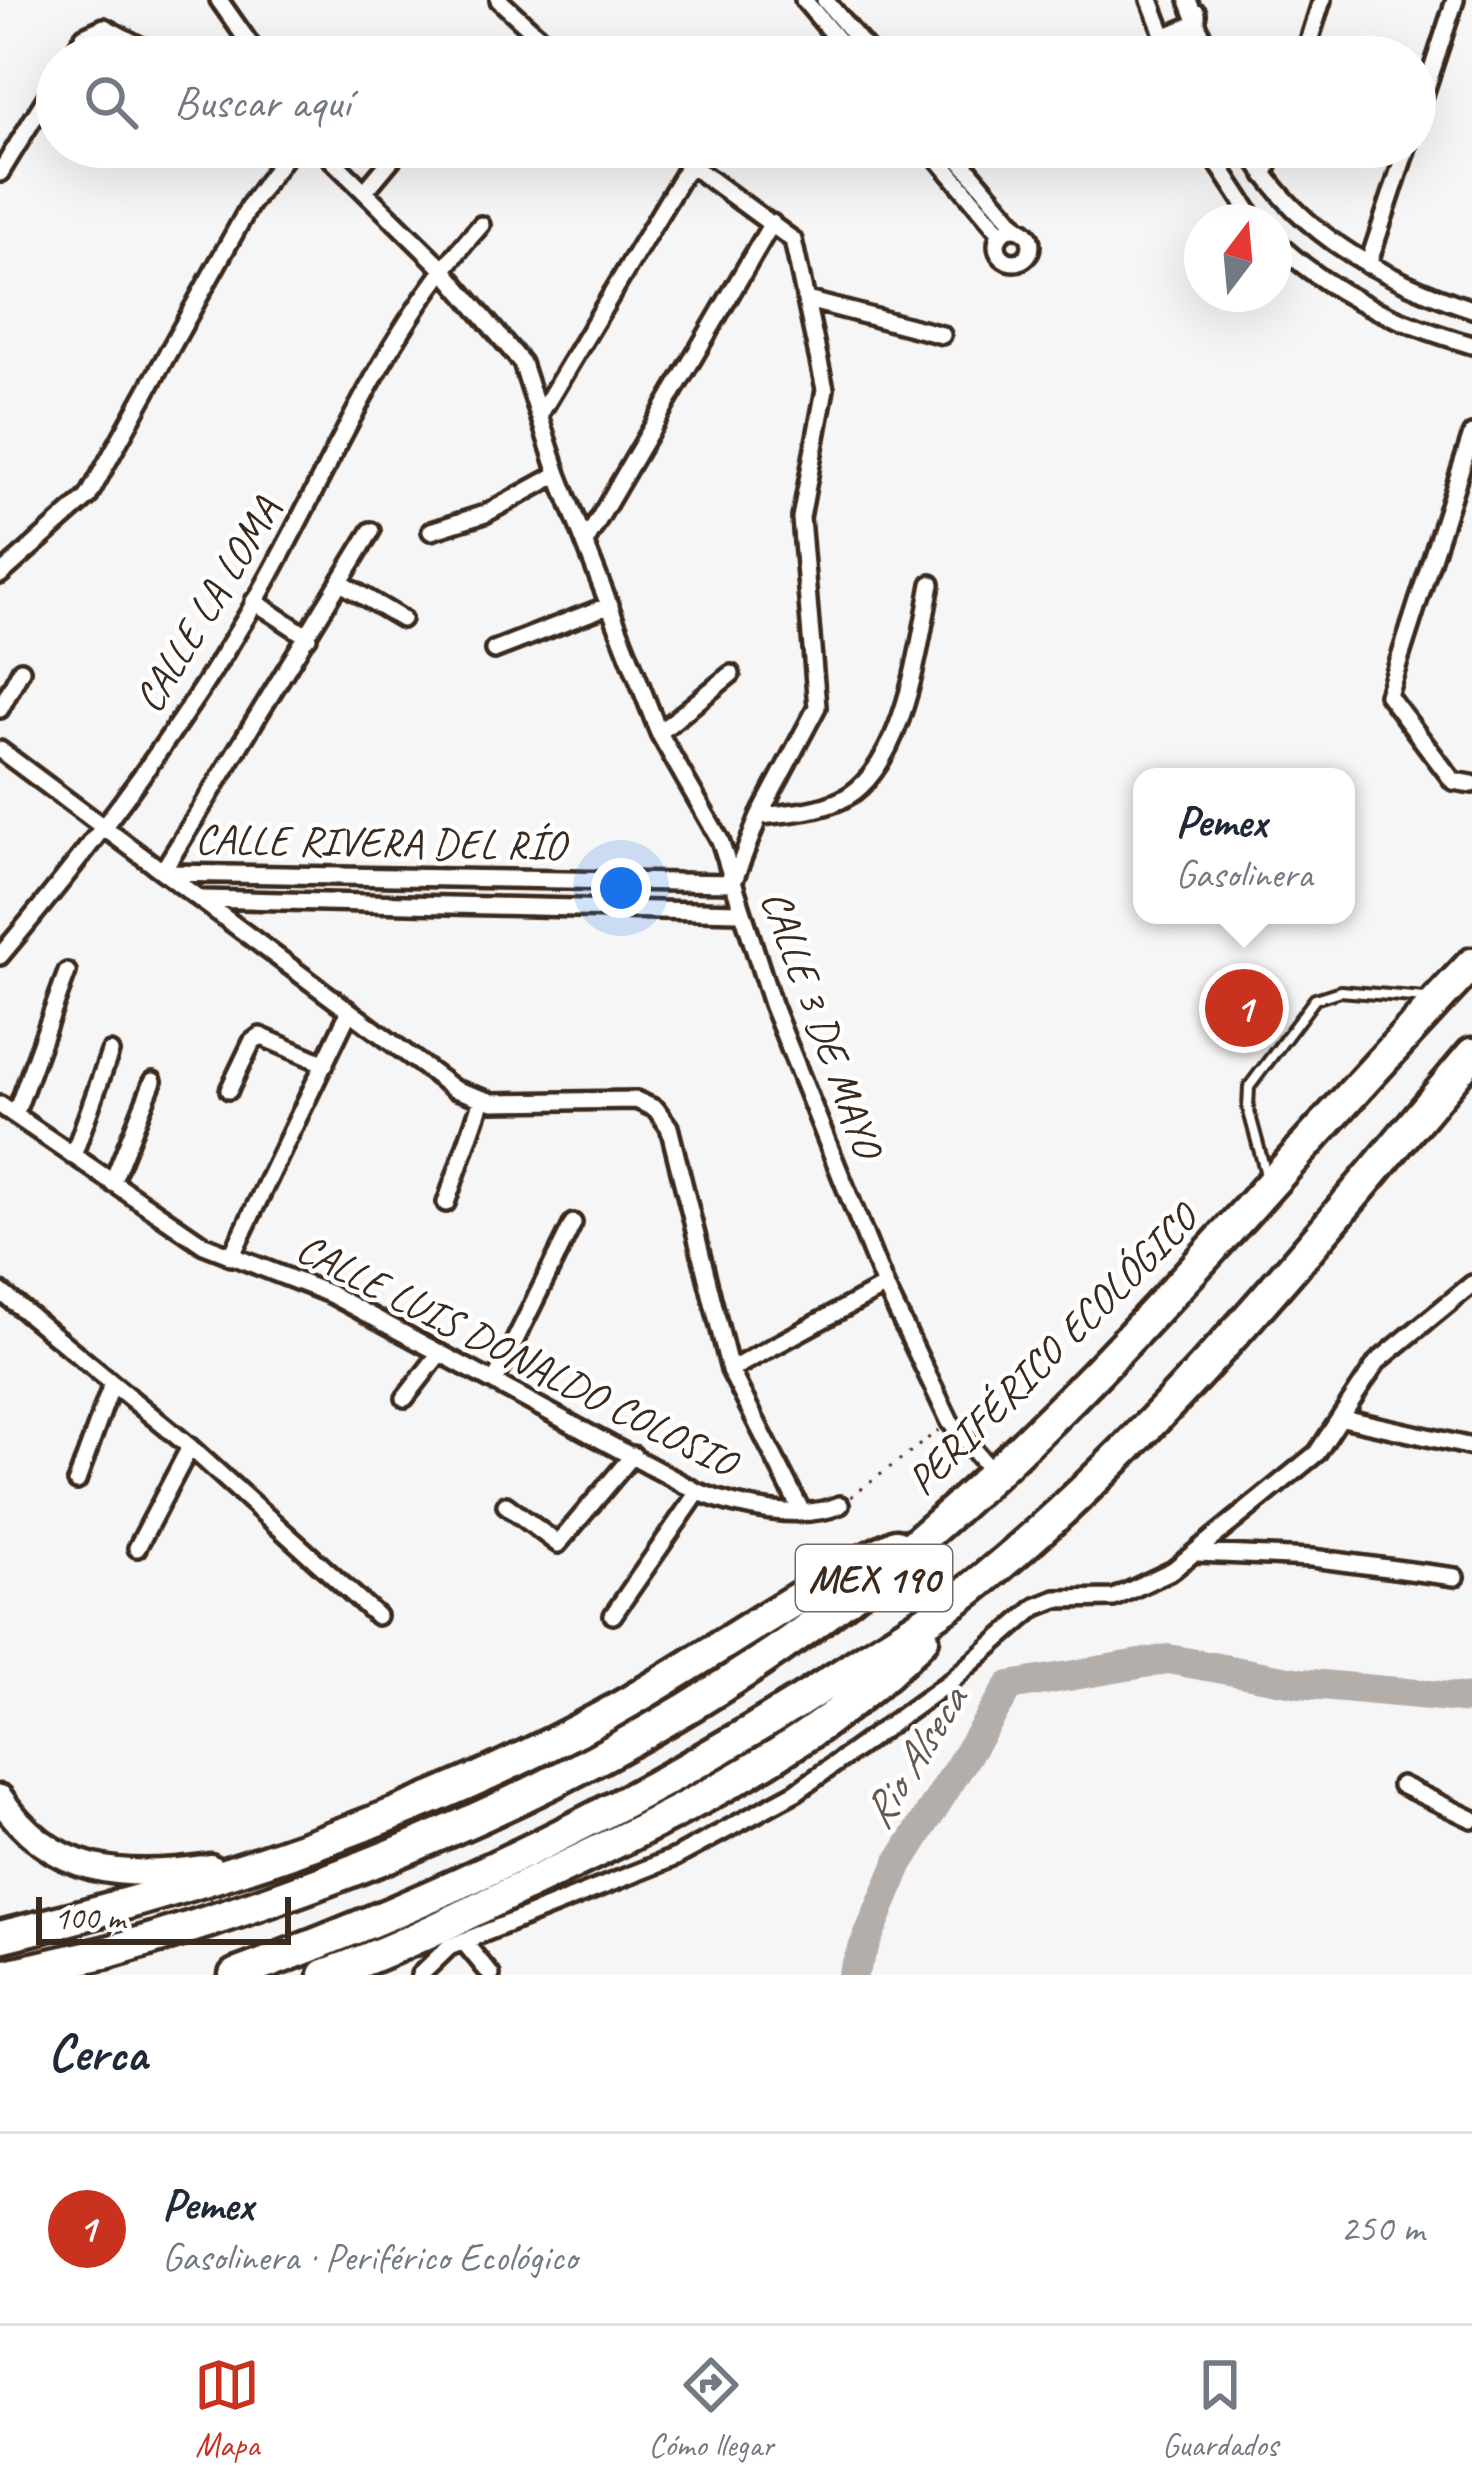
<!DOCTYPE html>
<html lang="es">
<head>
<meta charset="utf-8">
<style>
	:root { --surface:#fff; --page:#f6f6f7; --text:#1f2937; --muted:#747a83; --line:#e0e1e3; --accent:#c8321e }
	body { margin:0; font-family:Caveat,sans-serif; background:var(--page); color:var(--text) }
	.compass { position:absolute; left:1184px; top:204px; width:108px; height:108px; border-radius:50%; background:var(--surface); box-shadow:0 12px 48px #0002; rotate:16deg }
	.scale { position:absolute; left:36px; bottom:30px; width:255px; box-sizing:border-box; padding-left:12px; border:6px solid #3b2a1e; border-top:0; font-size:33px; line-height:42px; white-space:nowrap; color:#3b2a1e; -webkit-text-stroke:9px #fff; paint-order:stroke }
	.you { position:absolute; left:621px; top:888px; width:42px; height:42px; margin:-30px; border:9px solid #fff; border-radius:50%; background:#1a73e8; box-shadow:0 0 0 18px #1a73e833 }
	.badge { display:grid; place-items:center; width:78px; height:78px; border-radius:50%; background:var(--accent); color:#fff; font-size:39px; font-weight:700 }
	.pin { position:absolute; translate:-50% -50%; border:6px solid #fff; box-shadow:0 3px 12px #0006 }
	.popup { position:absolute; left:1133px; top:768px; width:222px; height:156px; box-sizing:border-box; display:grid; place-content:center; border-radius:24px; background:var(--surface); filter:drop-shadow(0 3px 9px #0005); font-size:39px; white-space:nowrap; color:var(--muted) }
	.popup b { font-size:45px; color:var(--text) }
	.popup::after { content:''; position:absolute; left:50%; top:100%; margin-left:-24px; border:24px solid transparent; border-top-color:var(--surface) }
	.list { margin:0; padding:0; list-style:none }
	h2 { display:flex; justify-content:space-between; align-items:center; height:156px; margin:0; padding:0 48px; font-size:51px }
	h2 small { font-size:39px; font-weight:400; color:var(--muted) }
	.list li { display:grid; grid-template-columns:78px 1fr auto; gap:36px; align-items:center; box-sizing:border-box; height:192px; padding:0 48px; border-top:3px solid var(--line) }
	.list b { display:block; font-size:45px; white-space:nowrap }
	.list p { margin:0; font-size:39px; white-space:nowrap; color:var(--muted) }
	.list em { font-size:39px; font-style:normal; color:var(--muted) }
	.icon { flex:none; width:66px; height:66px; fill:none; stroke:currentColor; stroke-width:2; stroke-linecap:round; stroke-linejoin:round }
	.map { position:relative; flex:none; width:1472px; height:1975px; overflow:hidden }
	.search { position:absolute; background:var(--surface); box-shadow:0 12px 48px #0002; left:36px; right:36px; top:36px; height:132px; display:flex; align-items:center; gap:30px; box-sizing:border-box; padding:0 42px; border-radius:66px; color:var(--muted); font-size:45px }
	.sheet { height:348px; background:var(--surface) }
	nav { display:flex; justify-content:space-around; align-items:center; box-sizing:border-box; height:168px; border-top:3px solid var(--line); background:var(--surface); font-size:33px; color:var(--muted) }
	nav a { display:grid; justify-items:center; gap:6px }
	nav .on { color:var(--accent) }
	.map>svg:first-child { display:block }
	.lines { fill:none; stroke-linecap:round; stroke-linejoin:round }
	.river { stroke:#b4aeaa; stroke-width:30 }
	.lane-casing { stroke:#3b2a1e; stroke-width:16 }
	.street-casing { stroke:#3b2a1e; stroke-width:24 }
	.primary-casing { stroke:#3b2a1e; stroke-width:33 }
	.highway-casing { stroke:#3b2a1e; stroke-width:39 }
	.path { stroke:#3b2a1e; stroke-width:3; stroke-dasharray:3 9; stroke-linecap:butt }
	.lane { stroke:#fff; stroke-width:8 }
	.street { stroke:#fff; stroke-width:15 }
	.primary { stroke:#fff; stroke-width:24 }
	.highway { stroke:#fff; stroke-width:30 }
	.highway-bridge-casing { stroke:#3b2a1e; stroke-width:39; stroke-linecap:butt }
	.highway-bridge { stroke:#fff; stroke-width:30 }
	.shaded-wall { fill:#8d8887; stroke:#3b2a1e; stroke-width:3 }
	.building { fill:#c9c3c1; stroke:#3b2a1e; stroke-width:3 }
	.labels { text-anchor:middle; stroke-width:9; stroke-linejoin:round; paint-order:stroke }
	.shield { fill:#fff; stroke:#766a62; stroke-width:3 }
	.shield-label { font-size:39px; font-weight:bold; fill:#3b2a1e }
	.street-label { font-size:42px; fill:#3b2a1e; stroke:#fff }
	.water-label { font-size:45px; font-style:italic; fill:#65584f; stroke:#fff }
</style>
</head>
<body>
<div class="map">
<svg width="1472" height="1975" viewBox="0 0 1472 1975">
	<rect width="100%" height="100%" fill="#f7f6f6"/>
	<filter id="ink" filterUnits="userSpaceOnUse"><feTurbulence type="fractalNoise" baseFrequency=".00833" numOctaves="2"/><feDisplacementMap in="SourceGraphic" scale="24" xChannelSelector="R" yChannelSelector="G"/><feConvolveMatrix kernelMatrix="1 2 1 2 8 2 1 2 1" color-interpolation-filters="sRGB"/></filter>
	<g filter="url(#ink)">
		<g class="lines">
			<path class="river" d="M 852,1975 L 899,1863 L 1010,1686 L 1168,1659 L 1300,1683 L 1472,1699"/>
			<g class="lane-casing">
				<path id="lane" d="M 1267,1178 L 1248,1108 L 1249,1087 L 1315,999 L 1340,991 L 1425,998"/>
			</g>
			<g class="street-casing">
				<path id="street" d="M 219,0 L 259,57
					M 499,0 L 561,57
					M 804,0 L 852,57
					M 825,0 L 873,57
					M 1150,0 L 1172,57
					M 1188,0 L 1210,57
					M 1164,37 L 1197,23 L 1197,13
					M 71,57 L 84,36 L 104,27 L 157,55
					M 1304,57 L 1322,0
					M 1415,122 L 1455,0
					M 319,147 L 442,268 L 522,363 L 558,474 L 659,733 L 720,840 L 772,1004 L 885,1286 L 950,1422 L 993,1473
					M 666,147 L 793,240 L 825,389 L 801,518 L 817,707 L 759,816 L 733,883
					M 928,147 L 1001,234
					M 949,147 L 1018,228
					M 1207,147 L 1256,222
					M 1248,147 C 1293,232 1384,280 1472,309
					M 0,173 L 57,80
					M 1265,175 L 1274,147
					M 366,190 L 402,147
					M997 245a17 17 0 1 1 34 0a17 17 0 1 1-34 0Z
					M 1274,240 C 1331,295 1397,323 1472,345
					M 1368,265 L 1407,147
					M 807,300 L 942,335
					M 540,414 L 689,165
					M 1472,434 L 1388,695 L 1453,781 L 1472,784
					M 431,531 L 485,514 L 558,474
					M 586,541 L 772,223
					M 0,575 L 88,497 L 250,205 L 292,147
					M 341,583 L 402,619
					M 254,601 L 308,637
					M 494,650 L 610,605
					M 0,709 L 21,670
					M 659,733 L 731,674
					M 0,750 L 454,1089 L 493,1102 L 636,1100 L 656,1109 L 669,1127 L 730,1370 L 801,1510
					M 759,816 C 787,813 816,812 841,800 C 904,770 919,646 931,584
					M 164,869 L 371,531
					M 169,873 L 733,883
					M 202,899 L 739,912
					M 0,956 C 91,848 175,737 247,616 C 324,485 378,337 481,225
					M 229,1090 L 252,1042 L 260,1036 L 325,1064
					M 0,1105 L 204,1245 L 330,1294 L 698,1492 C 737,1507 801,1522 840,1505
					M 15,1115 L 67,972
					M 73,1156 L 110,1052
					M 112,1183 L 153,1081
					M 446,1203 L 482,1100
					M 231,1257 L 349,1012
					M 0,1291 L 190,1447 L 377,1616
					M 730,1370 L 885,1286
					M 495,1381 L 573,1223
					M 405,1398 L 439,1354
					M 1343,1418 L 1472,1447
					M 77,1481 L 112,1384
					M 506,1505 L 558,1544 L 633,1455
					M 137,1548 L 190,1447
					M 1197,1553 L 1312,1558 L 1455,1577
					M 613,1615 L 698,1492
					M 1401,1785 L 1472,1819
					M 463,1941 L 491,1975
					M 420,1975 L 449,1947 L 676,1857 L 796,1792 L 952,1680 L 1036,1607 L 1056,1599 L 1114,1598 L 1173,1570 L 1317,1453 L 1377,1362 L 1472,1284"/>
			</g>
			<g class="primary-casing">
				<path id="primary" d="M 0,1798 C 52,1876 124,1880 210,1867"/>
			</g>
			<g class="highway-casing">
				<path id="highway" d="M 0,1937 C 209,1885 415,1819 606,1715 C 704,1661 794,1593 896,1545
					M 108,1952 C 385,1873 659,1754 885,1569 C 1103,1391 1278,1167 1472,964
					M 235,1975 C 450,1896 658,1795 850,1669 C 890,1642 933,1618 971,1589 C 1154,1444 1322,1232 1472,1054
					M 325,1975 C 395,1950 461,1917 527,1885 C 663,1820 818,1749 923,1638"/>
			</g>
			<path class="path" d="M 851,1497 L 939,1430"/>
			<use href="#lane" class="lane"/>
			<use href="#street" class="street"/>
			<use href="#primary" class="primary"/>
			<use href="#highway" class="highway"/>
			<g class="highway-bridge-casing">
				<path id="highway-bridge" d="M 7,1975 L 108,1952"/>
			</g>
			<use href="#highway-bridge" class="highway-bridge"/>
		</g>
		<path class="shaded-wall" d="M 1274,1005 L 1277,1010 L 1252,1041 L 1249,1036 Z"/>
		<path class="building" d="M 1234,970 L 1274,1005 L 1249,1036 L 1208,1002 Z"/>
	</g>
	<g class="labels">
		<rect class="shield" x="796" y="1545" width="156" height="66" rx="9"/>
		<g class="shield-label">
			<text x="874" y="1592">MEX 190</text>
		</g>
		<g class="street-label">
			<text transform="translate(206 604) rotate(-59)" y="15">CALLE LA LOMA</text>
			<text transform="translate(380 841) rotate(1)" y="15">CALLE RIVERA DEL RÍO</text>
			<text transform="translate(823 1023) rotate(70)" y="15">CALLE 3 DE MAYO</text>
			<text transform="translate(1051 1349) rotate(-45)" y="15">PERIFÉRICO ECOLÓGICO</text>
			<text transform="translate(517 1354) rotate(27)" y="15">CALLE LUIS DONALDO COLOSIO</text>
		</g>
		<g class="water-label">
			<text transform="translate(913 1757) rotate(-58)" y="16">Rio Alseca</text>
		</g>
	</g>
</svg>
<svg class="compass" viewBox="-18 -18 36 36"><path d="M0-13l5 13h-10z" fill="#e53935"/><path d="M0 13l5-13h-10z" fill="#747a83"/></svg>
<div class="scale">100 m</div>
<div class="you"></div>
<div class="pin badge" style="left:1244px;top:1008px">1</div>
<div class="popup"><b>Pemex</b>Gasolinera</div>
<div class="search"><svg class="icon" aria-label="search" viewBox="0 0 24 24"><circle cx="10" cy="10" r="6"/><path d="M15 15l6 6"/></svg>Buscar aquí</div>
</div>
<section class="sheet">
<h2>Cerca<small></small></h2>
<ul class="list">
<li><span class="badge">1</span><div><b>Pemex</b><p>Gasolinera · Periférico Ecológico</p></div><em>250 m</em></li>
</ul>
</section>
<nav>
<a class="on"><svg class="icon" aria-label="map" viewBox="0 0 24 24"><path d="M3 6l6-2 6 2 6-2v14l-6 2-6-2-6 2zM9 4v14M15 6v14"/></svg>Mapa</a>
<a><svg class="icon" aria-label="directions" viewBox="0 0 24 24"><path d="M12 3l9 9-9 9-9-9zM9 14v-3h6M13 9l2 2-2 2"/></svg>Cómo llegar</a>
<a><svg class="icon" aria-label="saved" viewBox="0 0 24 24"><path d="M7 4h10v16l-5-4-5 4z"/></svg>Guardados</a>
</nav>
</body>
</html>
